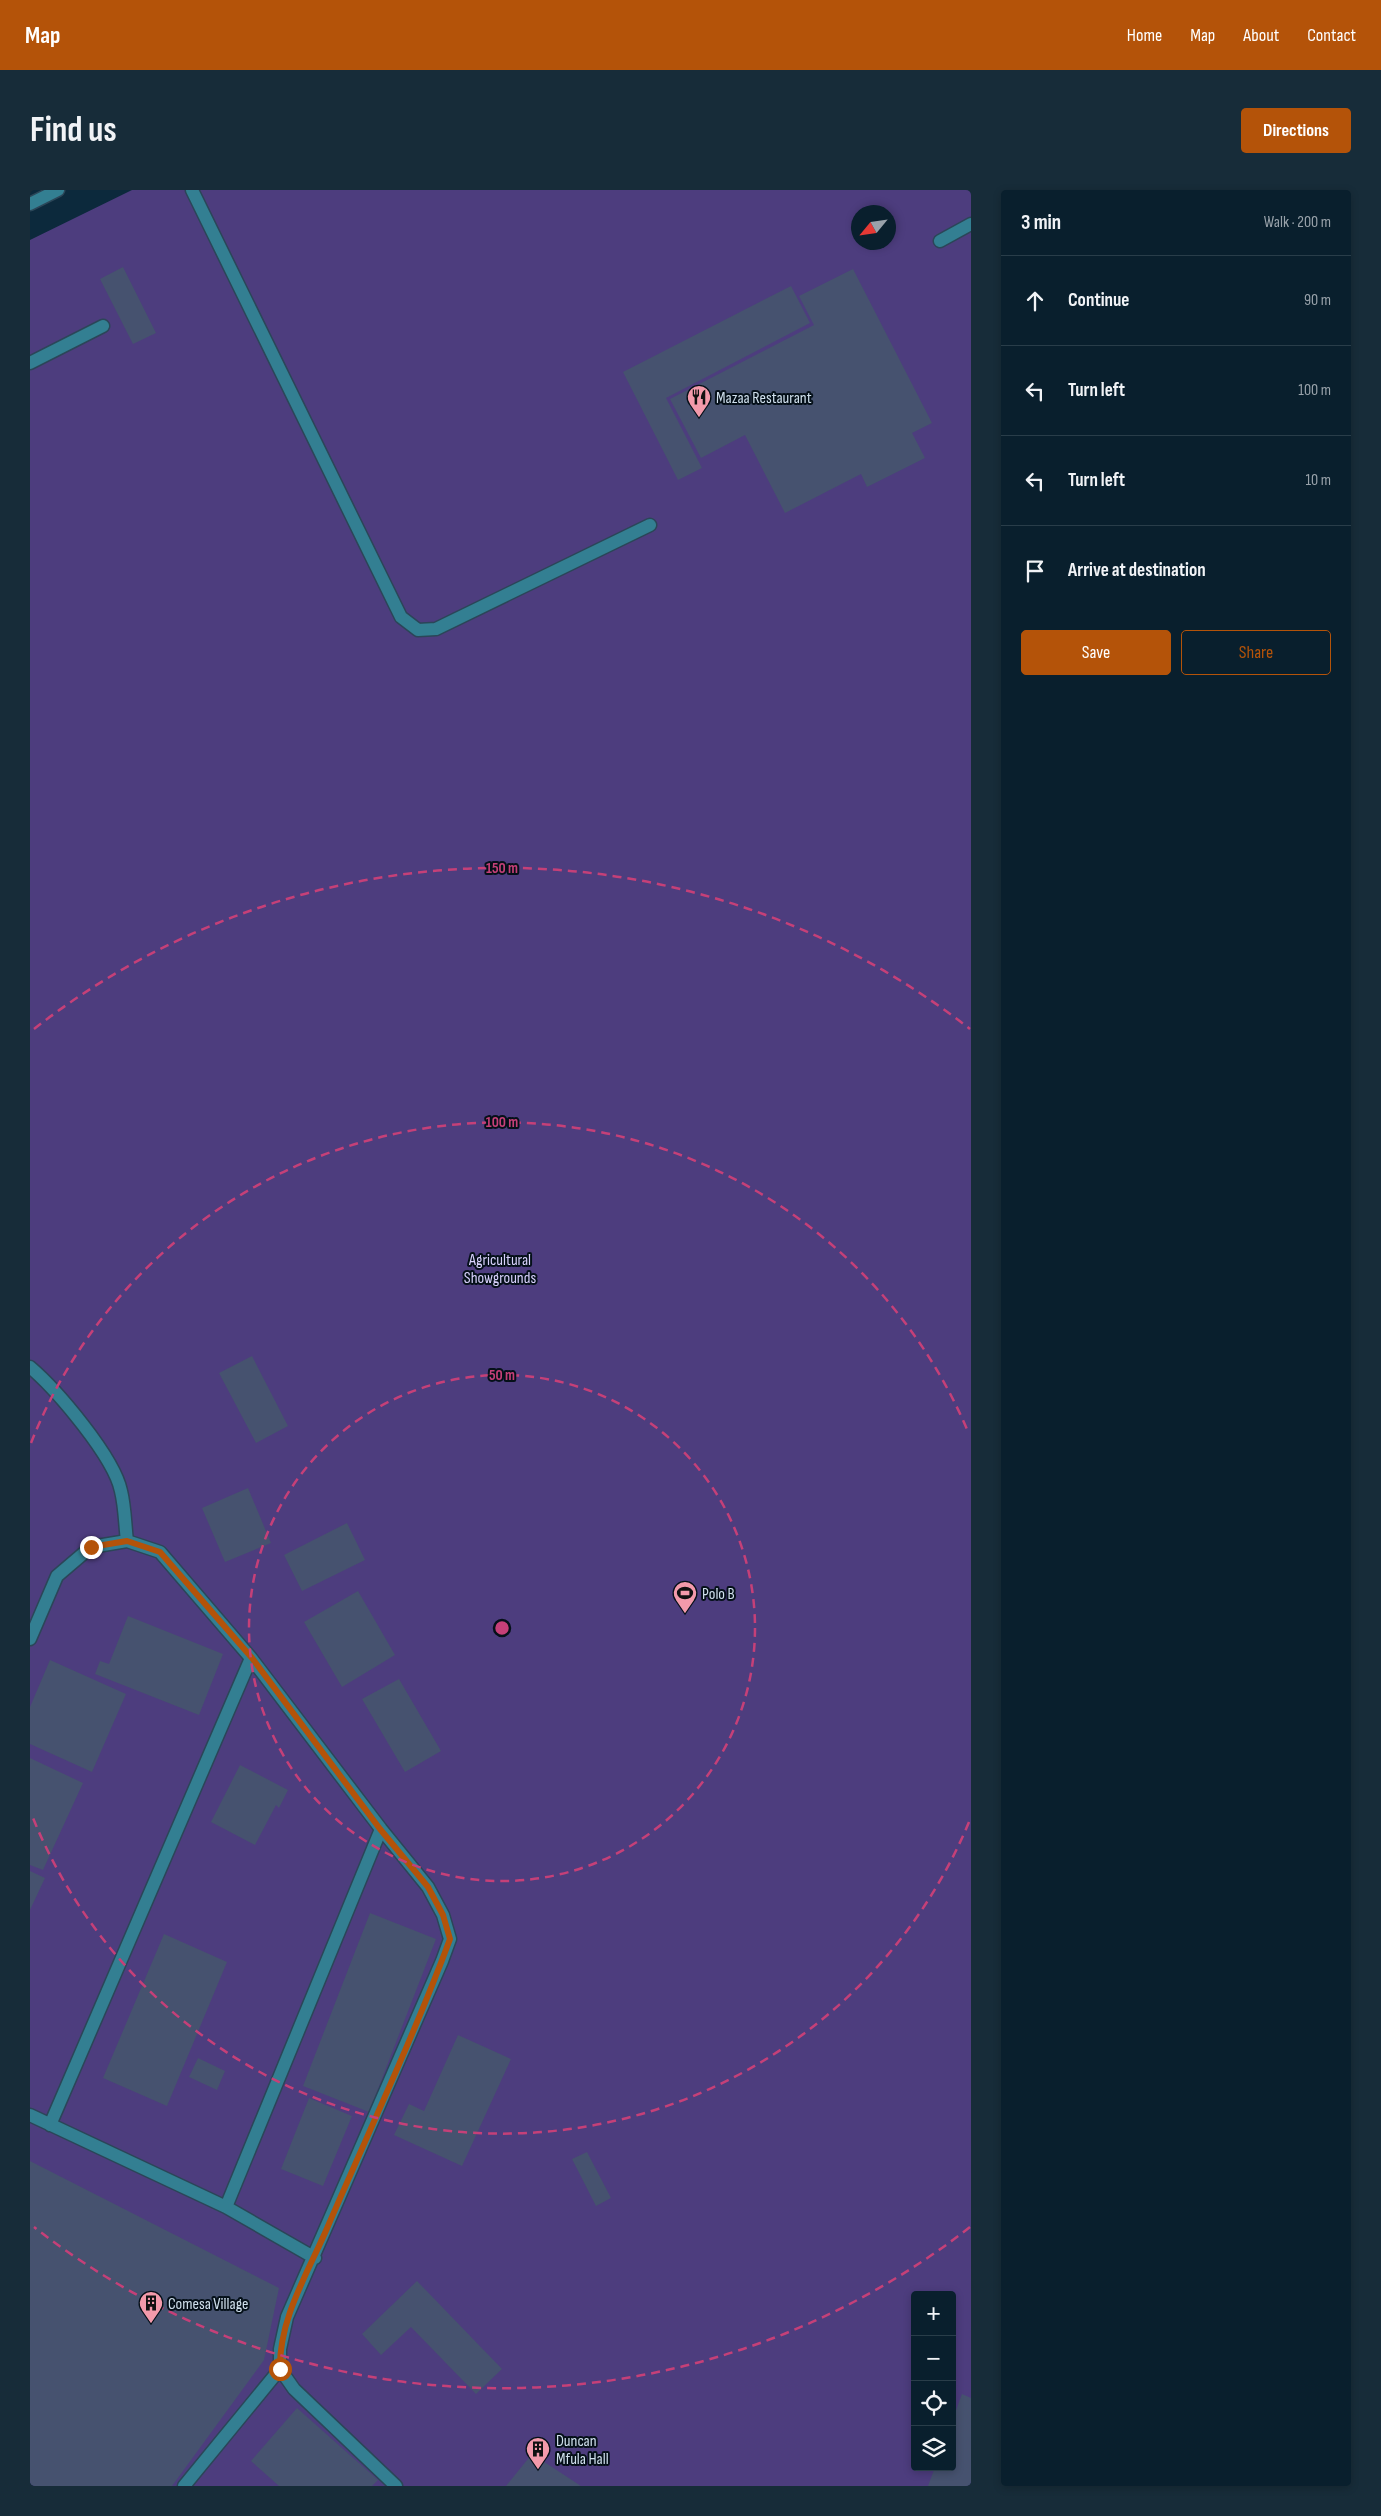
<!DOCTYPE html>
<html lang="en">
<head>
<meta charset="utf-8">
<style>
	:root { --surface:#091f2d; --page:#172c39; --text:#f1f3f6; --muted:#99a2aa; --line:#293d49; --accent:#b45309 }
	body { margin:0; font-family:"Sofia Sans Condensed",sans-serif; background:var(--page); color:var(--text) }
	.controls { position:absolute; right:15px; bottom:15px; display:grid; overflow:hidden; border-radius:5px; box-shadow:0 2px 8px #0003 }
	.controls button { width:45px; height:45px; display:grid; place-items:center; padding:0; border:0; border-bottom:1px solid var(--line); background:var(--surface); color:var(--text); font:25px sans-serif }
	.compass { position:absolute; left:821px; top:15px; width:45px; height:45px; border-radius:50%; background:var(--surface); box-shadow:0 2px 8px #0003; rotate:241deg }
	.stop { position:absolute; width:15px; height:15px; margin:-11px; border:4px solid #b45309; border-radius:50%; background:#fff }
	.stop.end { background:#b45309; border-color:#fff; box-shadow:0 1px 5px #0008 }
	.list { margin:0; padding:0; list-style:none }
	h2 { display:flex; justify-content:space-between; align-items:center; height:65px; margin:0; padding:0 20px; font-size:21px }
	h2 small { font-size:16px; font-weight:400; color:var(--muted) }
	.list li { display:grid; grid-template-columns:32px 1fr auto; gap:15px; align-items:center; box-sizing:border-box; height:90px; padding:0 20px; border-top:1px solid var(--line) }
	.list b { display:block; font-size:19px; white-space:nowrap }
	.list em { font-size:16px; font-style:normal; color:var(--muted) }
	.actions { display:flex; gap:10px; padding:15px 20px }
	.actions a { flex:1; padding:11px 0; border:1px solid var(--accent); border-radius:5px; text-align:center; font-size:18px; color:var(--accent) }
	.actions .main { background:var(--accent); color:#fff }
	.icon { flex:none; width:28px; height:28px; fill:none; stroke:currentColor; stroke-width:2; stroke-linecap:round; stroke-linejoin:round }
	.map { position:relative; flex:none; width:941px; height:2296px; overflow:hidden; border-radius:5px }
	header { display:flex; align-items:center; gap:30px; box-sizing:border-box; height:70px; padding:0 25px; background:var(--accent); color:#fff }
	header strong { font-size:24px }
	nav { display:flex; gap:28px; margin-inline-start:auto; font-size:18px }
	.intro { display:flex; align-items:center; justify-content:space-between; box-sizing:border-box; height:120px; padding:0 30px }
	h1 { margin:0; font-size:35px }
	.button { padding:12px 22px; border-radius:5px; background:var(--accent); color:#fff; font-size:18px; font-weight:700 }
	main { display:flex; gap:30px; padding:0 30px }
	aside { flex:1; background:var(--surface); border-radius:5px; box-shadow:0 2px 8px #0003 }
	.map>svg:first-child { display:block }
	.green { fill:#4d3d7e; fill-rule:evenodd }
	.building { fill:#46526f }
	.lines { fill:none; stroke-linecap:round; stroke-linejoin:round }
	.minor-casing { stroke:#2b4658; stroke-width:15 }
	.minor { stroke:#337f92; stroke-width:12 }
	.route { stroke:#b45309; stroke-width:6 }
	.ring { fill:none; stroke:#c54078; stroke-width:2.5; stroke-dasharray:9 6 }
	.labels { text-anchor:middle; stroke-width:4; stroke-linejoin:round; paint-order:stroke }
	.poi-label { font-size:16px; fill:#d0e0ed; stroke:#051019; text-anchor:start }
	.park-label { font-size:16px; fill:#d9d2fd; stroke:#051019 }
	.centre { fill:#c54078; stroke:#051019; stroke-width:2.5 }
	.ring-label { font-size:15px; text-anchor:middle; font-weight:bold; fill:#c54078; stroke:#051019; stroke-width:4; stroke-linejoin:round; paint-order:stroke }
</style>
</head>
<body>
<header>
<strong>Map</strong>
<nav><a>Home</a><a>Map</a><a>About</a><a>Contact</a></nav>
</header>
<div class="intro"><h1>Find us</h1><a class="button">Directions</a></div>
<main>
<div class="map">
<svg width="941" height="2296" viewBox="0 0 941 2296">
	<rect width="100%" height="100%" fill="#0c293c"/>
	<path class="green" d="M 102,0 L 941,0 L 941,2296 L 0,2296 L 0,50 ZM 828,22 L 858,22 L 858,52 L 828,52 ZM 885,2105 L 922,2105 L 922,2277 L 885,2277 Z"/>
	<path class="building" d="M 93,77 L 126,143 L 103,154 L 70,89 Z
		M 823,79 L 902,233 L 882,243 L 895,268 L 837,297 L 831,284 L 755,323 L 715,245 L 671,268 L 640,209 L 784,135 L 769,106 Z
		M 761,96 L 780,133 L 636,208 L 672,278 L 648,290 L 593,182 Z
		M 222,1166 L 258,1236 L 226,1253 L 189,1183 Z
		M 218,1298 L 241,1353 L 195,1372 L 172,1318 Z
		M 317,1333 L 335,1370 L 272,1401 L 254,1365 Z
		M 328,1401 L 365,1465 L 312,1497 L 274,1432 Z
		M 98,1426 L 193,1464 L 169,1525 L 65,1484 L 70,1471 L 79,1474 Z
		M 20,1470 L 96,1504 L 62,1582 L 0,1554 L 0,1517 Z
		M 369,1489 L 411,1561 L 375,1582 L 332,1509 Z
		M 0,1568 L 53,1593 L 13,1680 L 0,1675 Z
		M 210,1575 L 258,1600 L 249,1618 L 246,1615 L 225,1655 L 181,1632 Z
		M 0,1681 L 15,1688 L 0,1720 Z
		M 340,1723 L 406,1749 L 339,1922 L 273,1896 Z
		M 134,1744 L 197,1772 L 137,1916 L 73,1888 Z
		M 428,1845 L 481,1869 L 432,1976 L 364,1945 L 379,1914 L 394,1921 Z
		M 168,1868 L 195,1881 L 187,1900 L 159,1887 Z
		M 279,1908 L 322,1926 L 293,1996 L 251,1979 Z
		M 557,1962 L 581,2008 L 566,2016 L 542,1969 Z
		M 0,1971 L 249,2098 L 234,2170 L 142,2296 L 0,2296 Z
		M 387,2091 L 472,2179 L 446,2204 L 381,2137 L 351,2165 L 332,2144 Z
		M 932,2204 L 941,2208 L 941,2296 L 898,2296 L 905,2277 L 922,2277 L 922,2231 Z
		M 267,2218 L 348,2290 L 342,2296 L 249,2296 L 221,2271 Z
		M 502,2264 L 551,2296 L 476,2296 Z"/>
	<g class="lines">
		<g class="minor-casing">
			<path id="minor" d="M 162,0 L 371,427 L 388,440 L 406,439 L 620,335
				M 0,14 L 28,0
				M 910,51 L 941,34
				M 0,173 L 73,136
				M 0,1177 C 27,1200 84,1267 91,1301 C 95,1317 95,1335 97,1351
				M 0,1449 L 27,1386 L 61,1357 L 97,1351 L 130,1362 L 221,1468 L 351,1639 L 398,1697 L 413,1725 L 420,1749 L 412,1771 L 257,2127 L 250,2159 L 250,2179 L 264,2199 L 366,2296
				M 0,1925 L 196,2017 L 285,2068
				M 20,1935 L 221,1468
				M 196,2017 L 351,1639
				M 154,2296 L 250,2179"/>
		</g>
		<use href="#minor" class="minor"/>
	</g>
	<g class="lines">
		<path class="route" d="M 61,1357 L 97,1351 L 130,1362 L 222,1468 L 350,1639 L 398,1697 L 413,1725 L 420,1749 C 384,1846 339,1941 298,2036 C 278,2083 249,2128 250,2179"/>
	</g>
	<g class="ring">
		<circle cx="472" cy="1438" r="253"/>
		<path d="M939 1632A506 506 0 0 1 1 1623M1 1253A506 506 0 0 1 939 1244"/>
		<path d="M940 2037A760 760 0 0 1 4 2037M4 839A760 760 0 0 1 940 839"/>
	</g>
	<defs>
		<g id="restaurant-pin" transform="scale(1.25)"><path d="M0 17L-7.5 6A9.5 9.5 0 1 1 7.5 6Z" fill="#f39aab" stroke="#051019"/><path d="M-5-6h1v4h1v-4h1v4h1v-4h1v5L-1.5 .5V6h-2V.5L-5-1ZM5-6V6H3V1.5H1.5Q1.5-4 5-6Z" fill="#111"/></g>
		<g id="stadium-pin" transform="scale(1.25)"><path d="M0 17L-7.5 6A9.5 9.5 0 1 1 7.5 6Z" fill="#f39aab" stroke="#051019"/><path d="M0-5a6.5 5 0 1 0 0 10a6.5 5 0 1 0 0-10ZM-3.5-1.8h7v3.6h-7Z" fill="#111"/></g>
		<g id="building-pin" transform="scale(1.25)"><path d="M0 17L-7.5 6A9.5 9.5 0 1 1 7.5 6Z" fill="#f39aab" stroke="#051019"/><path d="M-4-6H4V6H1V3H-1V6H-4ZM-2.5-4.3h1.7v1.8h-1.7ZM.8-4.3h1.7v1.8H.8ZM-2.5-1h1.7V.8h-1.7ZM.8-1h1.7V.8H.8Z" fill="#111"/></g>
	</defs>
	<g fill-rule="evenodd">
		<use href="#restaurant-pin" x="669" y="207"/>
		<use href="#stadium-pin" x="655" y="1403"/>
		<use href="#building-pin" x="121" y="2113"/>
		<use href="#building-pin" x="508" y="2259"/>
	</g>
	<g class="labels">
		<g class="poi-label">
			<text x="686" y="213">Mazaa Restaurant</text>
			<text x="672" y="1409">Polo B</text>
			<text x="138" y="2119">Comesa Village</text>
			<text x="526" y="2256">Duncan<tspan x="526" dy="18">Mfula Hall</tspan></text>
		</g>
		<g class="park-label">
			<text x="470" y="1075">Agricultural<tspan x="470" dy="18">Showgrounds</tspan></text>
		</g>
	</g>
	<circle cx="472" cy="1438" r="8" class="centre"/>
	<g class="ring-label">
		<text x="472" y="683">150 m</text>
		<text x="472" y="937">100 m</text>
		<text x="472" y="1190">50 m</text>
	</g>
</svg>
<div class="controls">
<button>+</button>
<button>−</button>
<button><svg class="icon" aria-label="locate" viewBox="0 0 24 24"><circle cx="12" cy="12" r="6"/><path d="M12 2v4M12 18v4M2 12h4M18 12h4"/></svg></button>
<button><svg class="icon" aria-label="layers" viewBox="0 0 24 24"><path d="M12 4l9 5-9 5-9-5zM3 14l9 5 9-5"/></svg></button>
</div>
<svg class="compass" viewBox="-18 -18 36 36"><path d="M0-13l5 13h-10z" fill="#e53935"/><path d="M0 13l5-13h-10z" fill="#99a2aa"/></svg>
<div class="stop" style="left:250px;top:2179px"></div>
<div class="stop end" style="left:61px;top:1357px"></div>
</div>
<aside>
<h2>3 min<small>Walk · 200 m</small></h2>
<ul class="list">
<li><svg class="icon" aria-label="ahead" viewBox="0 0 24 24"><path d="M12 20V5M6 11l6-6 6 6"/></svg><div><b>Continue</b></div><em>90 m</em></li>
<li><svg class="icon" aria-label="left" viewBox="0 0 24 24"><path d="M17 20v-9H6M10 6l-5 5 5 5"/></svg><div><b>Turn left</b></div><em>100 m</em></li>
<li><svg class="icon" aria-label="left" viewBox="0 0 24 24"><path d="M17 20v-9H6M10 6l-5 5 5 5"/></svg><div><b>Turn left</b></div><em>10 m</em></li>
<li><svg class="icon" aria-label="arrive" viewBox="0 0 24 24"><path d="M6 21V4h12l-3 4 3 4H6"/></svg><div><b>Arrive at destination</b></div></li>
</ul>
<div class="actions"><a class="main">Save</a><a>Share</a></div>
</aside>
</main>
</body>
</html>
